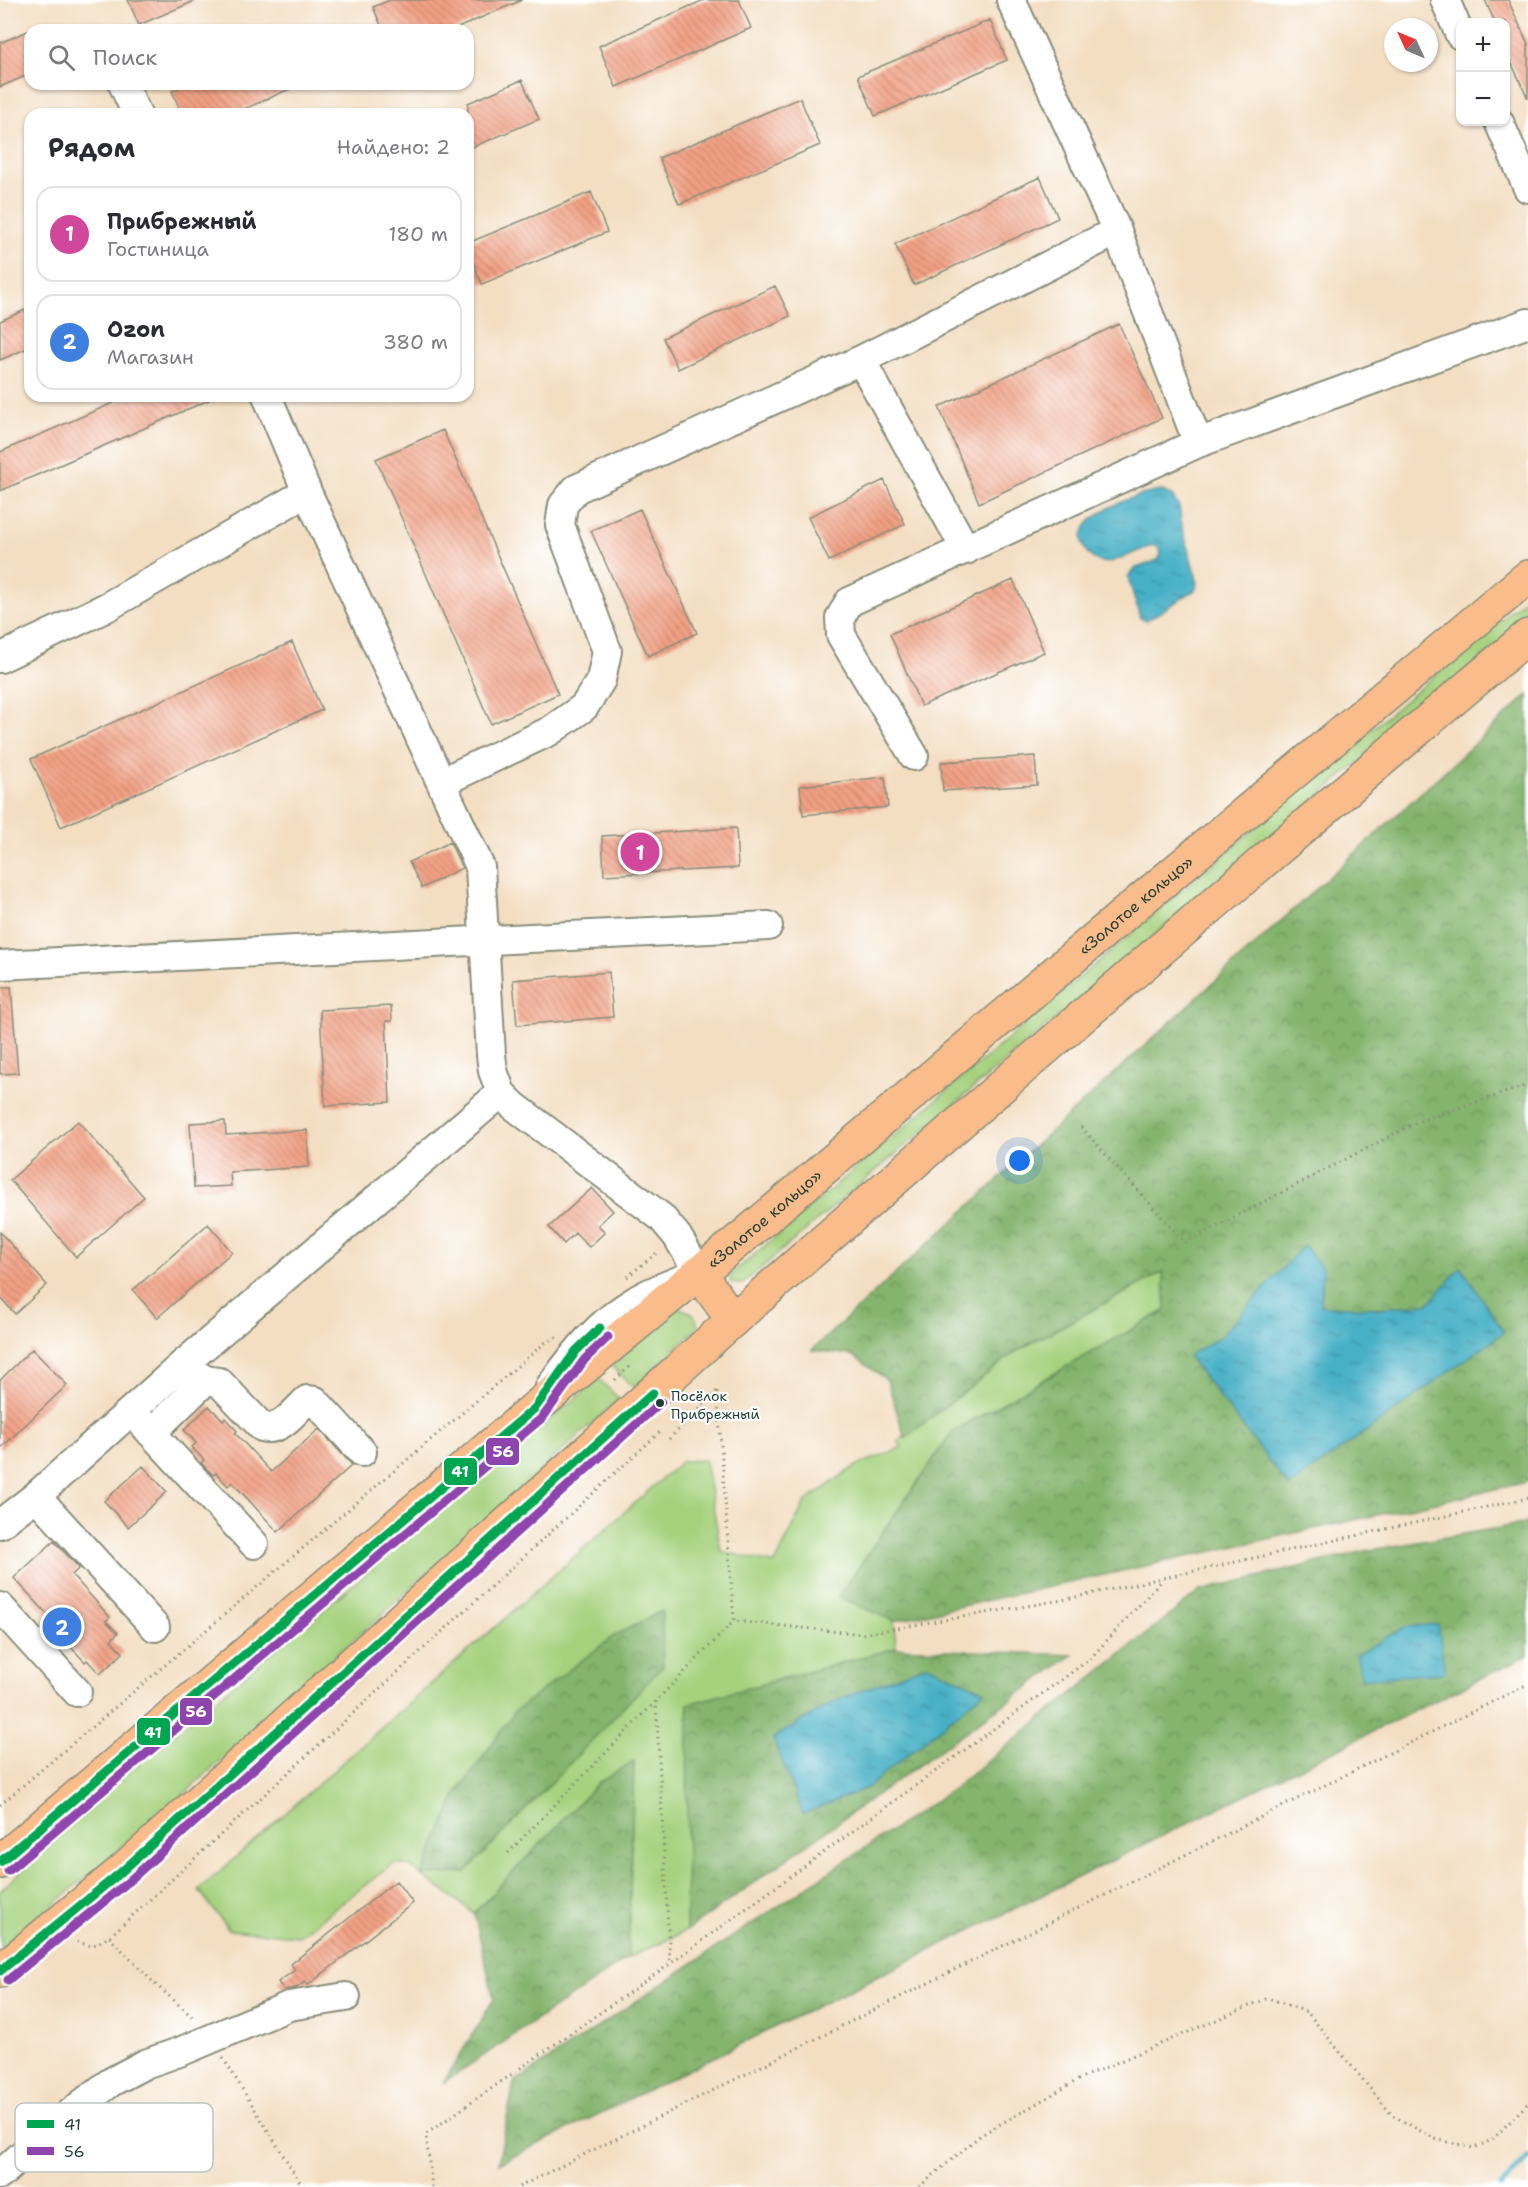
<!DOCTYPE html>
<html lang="ru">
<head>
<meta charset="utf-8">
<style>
	:root { --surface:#fff; --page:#f2f2f3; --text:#2b2b33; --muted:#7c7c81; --line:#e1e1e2; --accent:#d93025 }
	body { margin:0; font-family:"Shantell Sans",sans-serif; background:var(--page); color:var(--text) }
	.controls { position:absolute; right:18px; top:18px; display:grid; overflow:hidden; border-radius:12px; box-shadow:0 2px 4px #0004 }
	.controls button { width:54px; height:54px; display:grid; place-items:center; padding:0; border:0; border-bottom:2px solid var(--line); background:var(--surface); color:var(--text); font:30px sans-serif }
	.compass { position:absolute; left:1384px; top:18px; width:54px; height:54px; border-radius:50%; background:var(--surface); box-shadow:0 2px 4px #0004; rotate:314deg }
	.you { position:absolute; left:1020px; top:1161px; width:21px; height:21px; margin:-15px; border:4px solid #fff; border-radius:50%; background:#1a73e8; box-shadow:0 0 0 9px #1a73e833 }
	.badge { display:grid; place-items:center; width:39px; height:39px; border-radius:50%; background:var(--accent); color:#fff; font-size:20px; font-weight:700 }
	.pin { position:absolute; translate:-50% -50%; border:3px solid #fff; box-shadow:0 2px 6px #0006 }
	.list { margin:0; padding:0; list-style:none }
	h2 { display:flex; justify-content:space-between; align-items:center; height:78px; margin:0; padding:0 24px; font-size:26px }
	h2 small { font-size:20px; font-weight:400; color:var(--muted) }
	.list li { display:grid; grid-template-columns:39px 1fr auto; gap:18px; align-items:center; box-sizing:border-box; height:96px; margin:0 12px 12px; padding:0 12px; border:2px solid var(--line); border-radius:18px }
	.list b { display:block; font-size:22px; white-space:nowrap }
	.list p { margin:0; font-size:20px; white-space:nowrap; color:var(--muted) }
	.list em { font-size:20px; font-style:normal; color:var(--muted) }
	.icon { flex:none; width:33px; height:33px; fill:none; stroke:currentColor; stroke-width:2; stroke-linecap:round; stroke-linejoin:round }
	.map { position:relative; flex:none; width:1528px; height:2187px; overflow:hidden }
	.search { position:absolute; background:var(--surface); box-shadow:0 2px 4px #0004; left:24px; top:24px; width:450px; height:66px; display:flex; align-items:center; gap:15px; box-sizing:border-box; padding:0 21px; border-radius:18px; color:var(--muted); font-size:22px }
	.panel { position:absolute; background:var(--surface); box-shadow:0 2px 4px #0004; left:24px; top:108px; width:450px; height:294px; border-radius:18px }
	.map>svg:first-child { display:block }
	.green { fill:#a6d27e; stroke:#628859; stroke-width:1.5 }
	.forest { fill:url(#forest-crowns); stroke:#527850; stroke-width:1.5 }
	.water { fill:url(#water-ripples); stroke:#33767d; stroke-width:1.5 }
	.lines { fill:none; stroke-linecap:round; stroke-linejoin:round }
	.stream { stroke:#47b0c6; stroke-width:5 }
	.building { fill:url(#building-back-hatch) }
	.minor-casing { stroke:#898e7b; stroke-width:32 }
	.highway-casing { stroke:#898e7b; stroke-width:36 }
	.path { stroke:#898e7b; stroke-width:3; stroke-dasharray:1.5 4.5; stroke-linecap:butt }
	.minor { stroke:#fff; stroke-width:28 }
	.highway { stroke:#f9bc8a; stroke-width:33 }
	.bus-1-casing { stroke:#fff; stroke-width:14 }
	.bus-2-casing { stroke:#fff; stroke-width:14 }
	.bus-1 { stroke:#00a651; stroke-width:9 }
	.bus-2 { stroke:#8e44ad; stroke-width:9 }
	.bus-dot { fill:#1f3d34; stroke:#fff; stroke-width:2 }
	.labels { text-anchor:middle; stroke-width:4.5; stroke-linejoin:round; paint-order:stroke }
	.bus-label { font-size:14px; fill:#1f3d34; stroke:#fff; text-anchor:start }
	.street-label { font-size:16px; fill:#1f3d34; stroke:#fff }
	.key { fill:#fff; stroke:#bcc5c2; stroke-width:1.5 }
	.key-label { font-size:16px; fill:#1f3d34 }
	.line-badge { stroke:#fff; stroke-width:2 }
	.badge-label { font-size:16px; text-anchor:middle; font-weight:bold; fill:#fff }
</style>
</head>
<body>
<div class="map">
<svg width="1528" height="2187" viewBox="0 0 1528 2187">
	<defs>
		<pattern id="forest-crowns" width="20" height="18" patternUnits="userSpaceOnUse" patternTransform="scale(1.5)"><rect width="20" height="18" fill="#84b46d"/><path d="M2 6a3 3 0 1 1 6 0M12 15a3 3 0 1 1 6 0" fill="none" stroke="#6b945a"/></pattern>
		<pattern id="water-ripples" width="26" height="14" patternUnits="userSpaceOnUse" patternTransform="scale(1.5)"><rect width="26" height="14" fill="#47b0c6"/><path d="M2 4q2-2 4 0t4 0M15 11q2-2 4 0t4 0" fill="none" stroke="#3b90a2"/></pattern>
		<pattern id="building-back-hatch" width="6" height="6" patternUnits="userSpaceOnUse" patternTransform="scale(1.5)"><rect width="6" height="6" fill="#f3a184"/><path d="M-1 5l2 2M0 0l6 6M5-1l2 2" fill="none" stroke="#c4846d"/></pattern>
	</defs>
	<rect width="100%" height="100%" fill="#fff"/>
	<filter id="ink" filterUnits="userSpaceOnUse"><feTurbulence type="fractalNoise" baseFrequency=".0167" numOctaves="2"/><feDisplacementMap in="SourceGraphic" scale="12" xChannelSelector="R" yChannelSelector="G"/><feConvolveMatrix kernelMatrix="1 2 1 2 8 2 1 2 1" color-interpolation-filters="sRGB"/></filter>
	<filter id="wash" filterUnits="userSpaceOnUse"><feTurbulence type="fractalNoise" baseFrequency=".008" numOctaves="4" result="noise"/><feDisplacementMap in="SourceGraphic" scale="24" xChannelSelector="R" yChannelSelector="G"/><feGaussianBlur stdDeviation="1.35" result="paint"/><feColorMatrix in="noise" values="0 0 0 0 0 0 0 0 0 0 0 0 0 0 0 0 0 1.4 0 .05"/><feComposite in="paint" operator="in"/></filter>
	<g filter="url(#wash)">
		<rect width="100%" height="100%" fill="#f3dec2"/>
		<path class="green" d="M 1528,596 L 1528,619 L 742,1284 L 731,1283 L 730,1278 L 734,1272 Z
			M 1163,1271 L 1167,1310 L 952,1432 L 839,1596 L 894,1621 L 896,1648 L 696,1702 L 686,1931 L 628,1958 L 634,1761 L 598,1783 L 474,1913 L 409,1866 L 394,1863 L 299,1936 L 229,1930 L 199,1890 L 682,1461 L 705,1460 L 721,1551 L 775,1564 L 805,1502 L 854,1467 L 902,1447 L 898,1441 L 1018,1350 Z
			M 676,1308 C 688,1309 697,1315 698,1327 L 634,1388 L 612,1366 Z
			M 599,1379 L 619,1399 L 164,1812 L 0,1949 L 0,1891 L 130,1771 Z"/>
		<path class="forest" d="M 1528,695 L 1528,1482 L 894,1621 L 838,1597 L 952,1432 L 1166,1310 L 1163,1272 L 1018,1350 L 905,1438 L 887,1380 L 852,1355 L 812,1350 Z
			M 1528,1523 L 1528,1655 L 498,2164 L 514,2083 L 953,1789 L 1200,1591 L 1365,1551 Z
			M 662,1611 L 663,1666 L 465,1873 L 422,1875 L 456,1795 L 515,1711 L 614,1636 Z
			M 896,1648 L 1073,1655 L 686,1931 L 688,1704 Z
			M 634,1761 L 628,1958 L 443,2083 L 494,1999 L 474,1913 L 598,1783 Z"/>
		<path class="water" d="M 1162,491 L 1171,495 L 1179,506 L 1183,531 L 1198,583 L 1195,590 L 1146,621 L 1140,618 L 1128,577 L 1134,569 L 1158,560 L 1161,554 L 1159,548 L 1154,545 C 1140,550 1125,558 1110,562 C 1102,564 1094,560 1089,555 C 1058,519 1137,493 1162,491 Z
			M 1304,1245 L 1323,1269 L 1321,1306 L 1378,1308 L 1428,1304 L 1461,1267 L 1504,1332 L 1289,1487 L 1188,1356 L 1221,1336 Z
			M 1438,1624 L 1445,1673 L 1362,1679 L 1356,1655 L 1405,1627 Z
			M 927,1665 L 985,1691 L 867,1788 L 803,1814 L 773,1738 L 840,1699 Z"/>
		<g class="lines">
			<path class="stream" d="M 1501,2187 L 1528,2157"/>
		</g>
		<g id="blocks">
			<path class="building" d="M 128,0 L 197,0 L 139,25 Z
				M 390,0 L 522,0 L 453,30 L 383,30 L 373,7 Z
				M 704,0 L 739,0 L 751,28 L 616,87 L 599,46 Z
				M 1485,0 L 1508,0 L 1528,44 L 1528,99 L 1506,51 L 1506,22 L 1495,22 Z
				M 990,20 L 1007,60 L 875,116 L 858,76 Z
				M 30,30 L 30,74 L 0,87 L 0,43 Z
				M 522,80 L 539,119 L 468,149 L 468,103 Z
				M 187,84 L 301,84 L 233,114 L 182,114 L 172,91 Z
				M 800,98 L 820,145 L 679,204 L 659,158 Z
				M 1040,177 L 1058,218 L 914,285 L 895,244 Z
				M 591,192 L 607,232 L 482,284 L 468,250 L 468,243 Z
				M 775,286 L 790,316 L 678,369 L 663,338 Z
				M 30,308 L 30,347 L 0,360 L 0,321 Z
				M 1119,324 L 1162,418 L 979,503 L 939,407 Z
				M 129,396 L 218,396 L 0,491 L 0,452 Z
				M 443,430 L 558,694 L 491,724 L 376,459 Z
				M 884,480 L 905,524 L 829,561 L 808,517 Z
				M 640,509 L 697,633 L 648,656 L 591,531 Z
				M 1013,580 L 1044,652 L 921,706 L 890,634 Z
				M 292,642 L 322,710 L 61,827 L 31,759 Z
				M 1035,756 L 1037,785 L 943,791 L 941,762 Z
				M 885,777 L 888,807 L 803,815 L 800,786 Z
				M 736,828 L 738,868 L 604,875 L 602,836 Z
				M 450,842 L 462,868 L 422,888 L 409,862 Z
				M 609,972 L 613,1017 L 517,1025 L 513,980 Z
				M 0,987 L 11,987 L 18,1073 L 0,1074 Z
				M 391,1006 L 392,1021 L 386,1021 L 390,1102 L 325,1106 L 320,1010 Z
				M 78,1121 L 144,1197 L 76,1257 L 10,1180 Z
				M 225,1121 L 226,1135 L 307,1130 L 309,1167 L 230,1172 L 231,1186 L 194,1188 L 190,1123 Z
				M 592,1188 L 613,1211 L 598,1225 L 605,1232 L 589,1247 L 575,1233 L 564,1244 L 549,1227 Z
				M 208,1224 L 232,1252 L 157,1318 L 133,1290 Z
				M 0,1232 L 47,1285 L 15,1314 L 0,1297 Z
				M 32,1349 L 67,1385 L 0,1449 L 0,1380 Z
				M 209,1406 L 223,1420 L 225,1418 L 237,1431 L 235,1433 L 271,1472 L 319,1429 L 352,1465 L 278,1532 L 232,1482 L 228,1486 L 216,1473 L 213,1475 L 201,1463 L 204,1460 L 192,1447 L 196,1443 L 184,1430 Z
				M 143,1466 L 167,1492 L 128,1527 L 104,1501 Z
				M 54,1541 L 79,1568 L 72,1575 L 110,1617 L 106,1621 L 118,1633 L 111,1640 L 123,1653 L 100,1674 L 87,1660 L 85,1662 L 46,1621 L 50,1617 L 14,1578 Z
				M 396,1881 L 413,1903 L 308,1985 L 305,1982 L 296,1988 L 284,1990 L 278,1982 L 295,1970 L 291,1964 Z"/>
		</g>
	</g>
	<g filter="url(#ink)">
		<use href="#blocks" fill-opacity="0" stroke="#898e7b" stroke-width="1.5"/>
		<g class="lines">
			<g class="minor-casing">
				<path id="minor" d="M 1011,0 L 1117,231 L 1198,443
					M 1445,0 L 1460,35
					M 123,84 L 137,114
					M 1499,122 L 1528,188
					M 267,396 L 307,492 L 480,867 L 491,1055 L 493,1071 L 501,1093 L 514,1106 L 661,1217 L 677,1236 L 699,1273 C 677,1282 654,1289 635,1301 C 599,1322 574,1354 550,1387
					M 966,550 L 861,360 L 1117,231
					M 0,658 L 105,608 L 307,492
					M 914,756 L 841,635 L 840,618 L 849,602 L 1198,443 L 1528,323
					M 442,782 L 550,731 L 584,707 L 601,680 L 607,651 L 560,525 L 563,505 L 576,489 L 861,360
					M 0,965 L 768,926
					M 181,1366 L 206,1380 L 219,1382 L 262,1427 C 280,1433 295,1411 307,1400 L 315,1401 L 362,1452
					M 131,1411 L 254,1544
					M 151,1433 L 206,1380
					M 36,1496 L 155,1627
					M 0,1524 L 36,1496 L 181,1366 L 501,1093
					M 0,1607 L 77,1692
					M 0,2175 L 46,2133 L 82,2104 L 111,2082 L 145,2064 L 182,2051 L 289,2006 L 346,1997"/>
			</g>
			<g class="highway-casing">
				<g id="highway">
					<path d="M 699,1273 L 733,1320"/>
					<path id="s1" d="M 0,1862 L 535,1408 L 750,1231 L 1135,905 L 1528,577"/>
					<path d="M 0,1971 L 120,1873 L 733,1320 L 1034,1058 L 1392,751 L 1528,636"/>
				</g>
			</g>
			<path class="path" d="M 1081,1127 L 1185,1243 L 1417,1122 L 1528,1085
				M 627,1277 L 659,1251
				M 615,1380 L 631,1365
				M 717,1391 L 734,1621 L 862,1634 L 1062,1600 L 1528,1498
				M 669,1439 L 717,1391
				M 656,1701 L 670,1963
				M 0,1805 L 546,1342 L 559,1336
				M 508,1853 L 734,1621
				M 109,1937 L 154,1983 L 195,2019
				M 77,1942 L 92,1946 L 109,1937 L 661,1431
				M 223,2058 L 303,2187
				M 432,2187 L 426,2134 L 670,1964 L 1090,1659 L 1163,1579
				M 519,2187 L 1528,1684
				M 919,2187 L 981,2135 L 1085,2076 L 1268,1998 L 1307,2012 L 1392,2115 L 1435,2139 L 1474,2148 L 1492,2140 L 1528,2103"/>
			<use href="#minor" class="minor"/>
			<use href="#highway" class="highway"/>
			<g class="bus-1-casing">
				<path id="bus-1" d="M 0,1862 L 535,1408 L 576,1351 L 600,1328
					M 0,1971 L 120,1873 L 653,1393"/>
			</g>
			<g class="bus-2-casing">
				<path id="bus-2" d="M 8,1871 L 543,1417 L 585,1359 L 608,1337
					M 8,1980 L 128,1882 L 661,1402"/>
			</g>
			<use href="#bus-1" class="bus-1"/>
			<use href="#bus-2" class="bus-2"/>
		</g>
	</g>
	<circle class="bus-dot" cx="660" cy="1403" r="5"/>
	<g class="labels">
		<g class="bus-label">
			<text x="671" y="1401">Посёлок<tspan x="671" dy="18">Прибрежный</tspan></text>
		</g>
		<g class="street-label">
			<text dy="6" stroke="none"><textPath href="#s1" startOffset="1485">«Золотое кольцо»</textPath></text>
			<text dy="6" stroke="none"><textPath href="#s1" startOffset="999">«Золотое кольцо»</textPath></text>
		</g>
	</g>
	<rect x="15" y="2103" width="198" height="69" rx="9" class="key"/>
	<rect x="27" y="2120" width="27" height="8" fill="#00a651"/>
	<rect x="27" y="2147" width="27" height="8" fill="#8e44ad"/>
	<g class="key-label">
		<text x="64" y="2130">41</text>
		<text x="64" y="2157">56</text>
	</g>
	<g class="line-badge">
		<rect x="485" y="1437" width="35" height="29" rx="6" fill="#8e44ad"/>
		<rect x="443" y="1457" width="35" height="29" rx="6" fill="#00a651"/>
		<rect x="179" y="1697" width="34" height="29" rx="6" fill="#8e44ad"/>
		<rect x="136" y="1717" width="35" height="29" rx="6" fill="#00a651"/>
	</g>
	<g class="badge-label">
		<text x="503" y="1457">56</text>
		<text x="460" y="1477">41</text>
		<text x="196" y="1717">56</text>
		<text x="153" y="1738">41</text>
	</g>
</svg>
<div class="controls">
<button>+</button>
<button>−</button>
</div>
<svg class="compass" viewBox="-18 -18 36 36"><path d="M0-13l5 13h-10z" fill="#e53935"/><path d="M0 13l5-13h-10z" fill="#7c7c81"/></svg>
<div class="you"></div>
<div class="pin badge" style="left:640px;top:852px;background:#d1479c">1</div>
<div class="pin badge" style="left:62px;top:1627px;background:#3f7fe0">2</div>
<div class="search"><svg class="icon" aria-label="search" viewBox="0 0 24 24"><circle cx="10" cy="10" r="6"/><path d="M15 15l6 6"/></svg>Поиск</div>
<section class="panel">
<h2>Рядом<small>Найдено: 2</small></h2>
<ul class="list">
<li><span class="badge" style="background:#d1479c">1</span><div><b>Прибрежный</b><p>Гостиница</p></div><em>180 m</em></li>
<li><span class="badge" style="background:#3f7fe0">2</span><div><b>Ozon</b><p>Магазин</p></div><em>380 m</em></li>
</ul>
</section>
</div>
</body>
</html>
